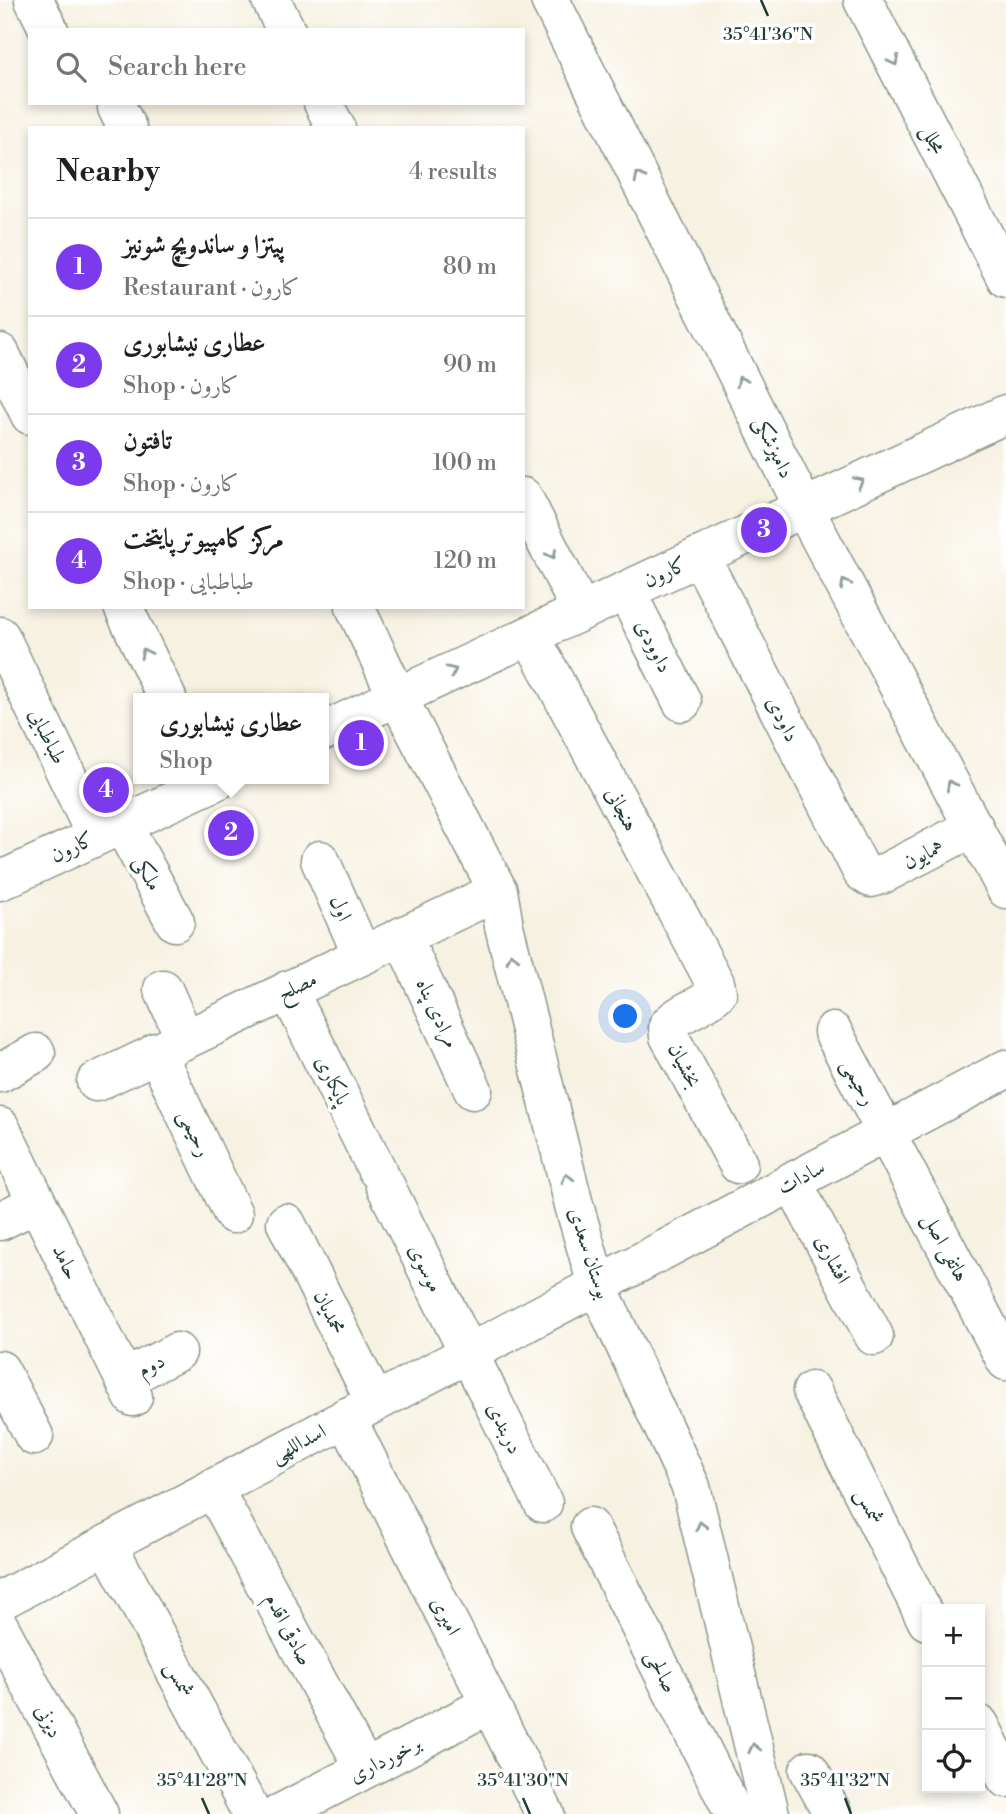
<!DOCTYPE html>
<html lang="en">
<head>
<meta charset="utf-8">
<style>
	:root { --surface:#fff; --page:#f6f6f6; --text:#202124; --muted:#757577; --line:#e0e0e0; --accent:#7c3aed }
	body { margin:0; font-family:"Libre Bodoni",Amiri,serif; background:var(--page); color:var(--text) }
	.controls { position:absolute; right:21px; bottom:21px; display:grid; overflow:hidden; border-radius:0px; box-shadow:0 4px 10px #0003 }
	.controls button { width:63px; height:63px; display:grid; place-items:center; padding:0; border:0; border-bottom:2px solid var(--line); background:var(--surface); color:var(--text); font:35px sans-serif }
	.you { position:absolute; left:626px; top:1017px; width:24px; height:24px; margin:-18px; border:5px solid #fff; border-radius:50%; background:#1a73e8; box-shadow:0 0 0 10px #1a73e833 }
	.badge { display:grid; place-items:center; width:46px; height:46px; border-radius:50%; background:var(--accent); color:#fff; font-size:23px; font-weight:700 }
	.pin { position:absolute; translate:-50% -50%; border:4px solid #fff; box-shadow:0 2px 7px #0006 }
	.popup { position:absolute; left:133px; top:693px; width:196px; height:91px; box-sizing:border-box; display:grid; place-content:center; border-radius:0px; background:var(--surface); filter:drop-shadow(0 2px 5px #0005); font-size:23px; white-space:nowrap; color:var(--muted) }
	.popup b { font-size:26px; color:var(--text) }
	.popup::after { content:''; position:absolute; left:50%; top:100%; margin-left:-14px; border:14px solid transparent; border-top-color:var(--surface) }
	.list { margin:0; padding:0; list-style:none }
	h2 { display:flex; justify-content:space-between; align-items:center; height:91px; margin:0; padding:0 28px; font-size:30px }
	h2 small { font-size:23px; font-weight:400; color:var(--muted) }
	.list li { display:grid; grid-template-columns:46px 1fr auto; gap:21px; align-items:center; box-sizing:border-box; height:98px; padding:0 28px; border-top:2px solid var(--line) }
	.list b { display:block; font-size:26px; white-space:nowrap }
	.list p { margin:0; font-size:23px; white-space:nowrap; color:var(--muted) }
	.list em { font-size:23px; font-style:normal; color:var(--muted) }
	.icon { flex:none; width:38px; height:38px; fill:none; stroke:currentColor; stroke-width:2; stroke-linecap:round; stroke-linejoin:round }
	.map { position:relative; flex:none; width:1006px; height:1814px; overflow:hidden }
	.search { position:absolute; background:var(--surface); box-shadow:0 4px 10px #0003; left:28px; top:28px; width:497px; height:77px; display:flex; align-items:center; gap:18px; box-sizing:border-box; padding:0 24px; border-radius:0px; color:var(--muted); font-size:26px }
	.panel { position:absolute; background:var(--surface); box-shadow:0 4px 10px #0003; left:28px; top:126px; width:497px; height:483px; border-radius:0px }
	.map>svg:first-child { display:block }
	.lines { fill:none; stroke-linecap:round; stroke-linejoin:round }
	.minor-casing { stroke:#8b978a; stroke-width:41 }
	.major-casing { stroke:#8b978a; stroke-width:41 }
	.minor { stroke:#fff; stroke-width:38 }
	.major { stroke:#fff; stroke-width:38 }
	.oneway { stroke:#8f9e9a }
	.ticks { fill:none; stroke:#1f3d34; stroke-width:2.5 }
	.labels { text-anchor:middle; stroke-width:7; stroke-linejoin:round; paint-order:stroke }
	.street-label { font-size:21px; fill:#1f3d34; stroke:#fff }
	.ticks-label { font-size:18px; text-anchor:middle; fill:#1f3d34; stroke:#fff; stroke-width:7; stroke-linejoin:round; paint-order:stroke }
</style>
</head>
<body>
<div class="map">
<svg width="1006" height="1814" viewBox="0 0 1006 1814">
	<rect width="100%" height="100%" fill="#fff"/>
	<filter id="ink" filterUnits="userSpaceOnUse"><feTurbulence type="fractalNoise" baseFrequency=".0143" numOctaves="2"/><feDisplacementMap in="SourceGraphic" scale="14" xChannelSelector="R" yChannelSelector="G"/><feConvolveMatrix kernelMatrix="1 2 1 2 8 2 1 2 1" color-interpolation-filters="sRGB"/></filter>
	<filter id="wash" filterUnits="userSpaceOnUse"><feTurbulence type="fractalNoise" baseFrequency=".00686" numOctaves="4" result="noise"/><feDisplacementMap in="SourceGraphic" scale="28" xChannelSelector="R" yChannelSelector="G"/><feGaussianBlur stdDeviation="1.57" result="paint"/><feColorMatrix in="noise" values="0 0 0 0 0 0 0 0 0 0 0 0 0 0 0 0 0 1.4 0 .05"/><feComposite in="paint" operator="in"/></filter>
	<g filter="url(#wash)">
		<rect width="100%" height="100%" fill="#f7f1e1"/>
	</g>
	<g filter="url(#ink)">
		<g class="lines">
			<g class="minor-casing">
				<path id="minor" d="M 34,0 L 49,30
					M 271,0 L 286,30
					M 863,0 L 1006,278
					M 323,103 L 336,128
					M 117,108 L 127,128
					M 0,353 L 30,415
					M 523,497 L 581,611
					M 700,556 L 862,872 L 871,878 L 883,874 L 974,827
					M 626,591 L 682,702
					M 123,607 L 167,698
					M 355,607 L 397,696 L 498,891 L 504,926 L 575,1209 L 597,1285 L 691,1487 L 770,1814
					M 530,635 L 715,983 L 717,993 C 703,1007 680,1011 668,1026 L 669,1036 L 738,1164
					M 0,636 L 96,836
					M 122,824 L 175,922
					M 320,860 L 362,955
					M 402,936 L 473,1090
					M 163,989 L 185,1039
					M 288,990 L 377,1170
					M 833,1032 L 1006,1361
					M 156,1052 L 233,1214
					M 0,1073 L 36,1053
					M 96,1082 L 498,891
					M 0,1127 L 133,1397
					M 792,1181 L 874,1336
					M 384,1183 L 543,1503
					M 0,1221 L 37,1203
					M 286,1223 L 375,1402
					M 0,1370 L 34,1436
					M 124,1379 L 177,1352
					M 812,1391 L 927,1621
					M 346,1417 L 545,1814
					M 213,1488 L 365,1769
					M 590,1527 L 734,1814
					M 107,1544 L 252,1814
					M 0,1601 L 1006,1069
					M 0,1628 L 99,1814
					M 980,1725 L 1006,1778
					M 809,1770 L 833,1814
					M 279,1814 L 490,1704"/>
			</g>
			<g class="major-casing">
				<path id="major" d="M 550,0 L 804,508 L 1006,889
					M 324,731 L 1006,414
					M 0,881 L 220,779"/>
			</g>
			<use href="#minor" class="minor"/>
			<use href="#major" class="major"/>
		</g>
		<defs><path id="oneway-chevron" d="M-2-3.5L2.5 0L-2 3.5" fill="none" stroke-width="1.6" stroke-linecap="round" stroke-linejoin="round" transform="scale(1.75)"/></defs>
		<g class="oneway">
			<use href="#oneway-chevron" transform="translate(894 61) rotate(63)"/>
			<use href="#oneway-chevron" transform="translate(639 177) rotate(-117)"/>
			<use href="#oneway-chevron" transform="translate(741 381) rotate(-117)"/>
			<use href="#oneway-chevron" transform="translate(859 482) rotate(-25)"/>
			<use href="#oneway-chevron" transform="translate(552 554) rotate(63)"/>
			<use href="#oneway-chevron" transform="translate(845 584) rotate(-118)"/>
			<use href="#oneway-chevron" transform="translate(145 653) rotate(-116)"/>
			<use href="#oneway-chevron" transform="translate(452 671) rotate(-25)"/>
			<use href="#oneway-chevron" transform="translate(951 785) rotate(-118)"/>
			<use href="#oneway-chevron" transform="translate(512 958) rotate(-104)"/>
			<use href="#oneway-chevron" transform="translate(567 1178) rotate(-104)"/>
			<use href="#oneway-chevron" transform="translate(701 1526) rotate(-104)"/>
			<use href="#oneway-chevron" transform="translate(754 1748) rotate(-103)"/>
		</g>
	</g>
	<path class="ticks" d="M 761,0 L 768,16M 202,1798 L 209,1814M 523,1798 L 530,1814M 845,1798 L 851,1814"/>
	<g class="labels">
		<g class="street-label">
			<text transform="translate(934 139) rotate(63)" y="7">مجلل</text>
			<text transform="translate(774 447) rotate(64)" y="7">دامپزشکی</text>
			<text transform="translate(665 572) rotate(-25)" y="7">کارون</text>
			<text transform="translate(654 646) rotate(63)" y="7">داوودی</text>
			<text transform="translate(783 719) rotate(63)" y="7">داودی</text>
			<text transform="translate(48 736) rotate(64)" y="7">طباطبایی</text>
			<text transform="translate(622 809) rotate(62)" y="7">هنجانی</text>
			<text transform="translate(72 847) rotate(-25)" y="7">کارون</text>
			<text transform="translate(923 854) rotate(-27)" y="7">همایون</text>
			<text transform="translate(148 873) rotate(62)" y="7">ملکی</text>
			<text transform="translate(341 908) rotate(66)" y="7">اول</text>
			<text transform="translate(297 986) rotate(-25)" y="7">مصلح</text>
			<text transform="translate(438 1013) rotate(65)" y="7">مرادی پناه</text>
			<text transform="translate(685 1065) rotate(62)" y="7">بخشیان</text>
			<text transform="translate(333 1080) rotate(63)" y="7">پایکاری</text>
			<text transform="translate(859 1082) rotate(62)" y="7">رحیمی</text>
			<text transform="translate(195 1133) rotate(65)" y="7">رحیمی</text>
			<text transform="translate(801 1177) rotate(-28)" y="7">سادات</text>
			<text transform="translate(946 1247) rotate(62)" y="7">هاتفی اصل</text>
			<text transform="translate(590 1253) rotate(72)" y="7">بوستان سعدی</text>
			<text transform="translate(833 1259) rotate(62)" y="7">افشاری</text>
			<text transform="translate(66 1262) rotate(64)" y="7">حامد</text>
			<text transform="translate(426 1268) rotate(64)" y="7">موسوی</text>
			<text transform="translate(330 1312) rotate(64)" y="7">محمدیان</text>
			<text transform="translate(151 1365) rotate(-27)" y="7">دوم</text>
			<text transform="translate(505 1428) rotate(64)" y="7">دربندی</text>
			<text transform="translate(298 1443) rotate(-28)" y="7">اسداللهی</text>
			<text transform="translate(870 1506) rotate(63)" y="7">شمس</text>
			<text transform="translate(446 1616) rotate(63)" y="7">امیری</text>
			<text transform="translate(289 1629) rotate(62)" y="7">صادقی اقدم</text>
			<text transform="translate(662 1671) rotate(63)" y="7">صالحی</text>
			<text transform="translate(180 1679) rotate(62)" y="7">شمس</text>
			<text transform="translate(49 1721) rotate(62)" y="7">دیزنی</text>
			<text transform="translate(385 1759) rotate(-27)" y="7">برخورداری</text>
		</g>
	</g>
	<g class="ticks-label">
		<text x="768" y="40">35°41'36"N</text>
		<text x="202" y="1786">35°41'28"N</text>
		<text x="523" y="1786">35°41'30"N</text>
		<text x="845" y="1786">35°41'32"N</text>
	</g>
</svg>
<div class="controls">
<button>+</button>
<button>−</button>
<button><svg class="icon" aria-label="locate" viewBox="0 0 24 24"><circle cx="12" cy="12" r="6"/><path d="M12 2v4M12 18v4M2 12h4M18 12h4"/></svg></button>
</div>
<div class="you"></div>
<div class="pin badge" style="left:361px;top:743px">1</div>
<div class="pin badge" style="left:231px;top:833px">2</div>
<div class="popup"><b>عطاری نیشابوری</b>Shop</div>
<div class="pin badge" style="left:764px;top:530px">3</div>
<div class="pin badge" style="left:106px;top:790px">4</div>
<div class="search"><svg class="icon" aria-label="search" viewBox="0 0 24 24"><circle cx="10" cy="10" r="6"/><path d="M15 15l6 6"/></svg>Search here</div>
<section class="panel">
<h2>Nearby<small>4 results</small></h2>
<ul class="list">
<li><span class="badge">1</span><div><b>پیتزا و ساندویچ شونیز</b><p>Restaurant · کارون</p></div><em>80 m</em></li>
<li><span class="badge">2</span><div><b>عطاری نیشابوری</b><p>Shop · کارون</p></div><em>90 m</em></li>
<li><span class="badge">3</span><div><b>تافتون</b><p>Shop · کارون</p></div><em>100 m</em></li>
<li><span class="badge">4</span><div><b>مرکز کامپیوتر پایتخت</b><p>Shop · طباطبایی</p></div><em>120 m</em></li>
</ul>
</section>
</div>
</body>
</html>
